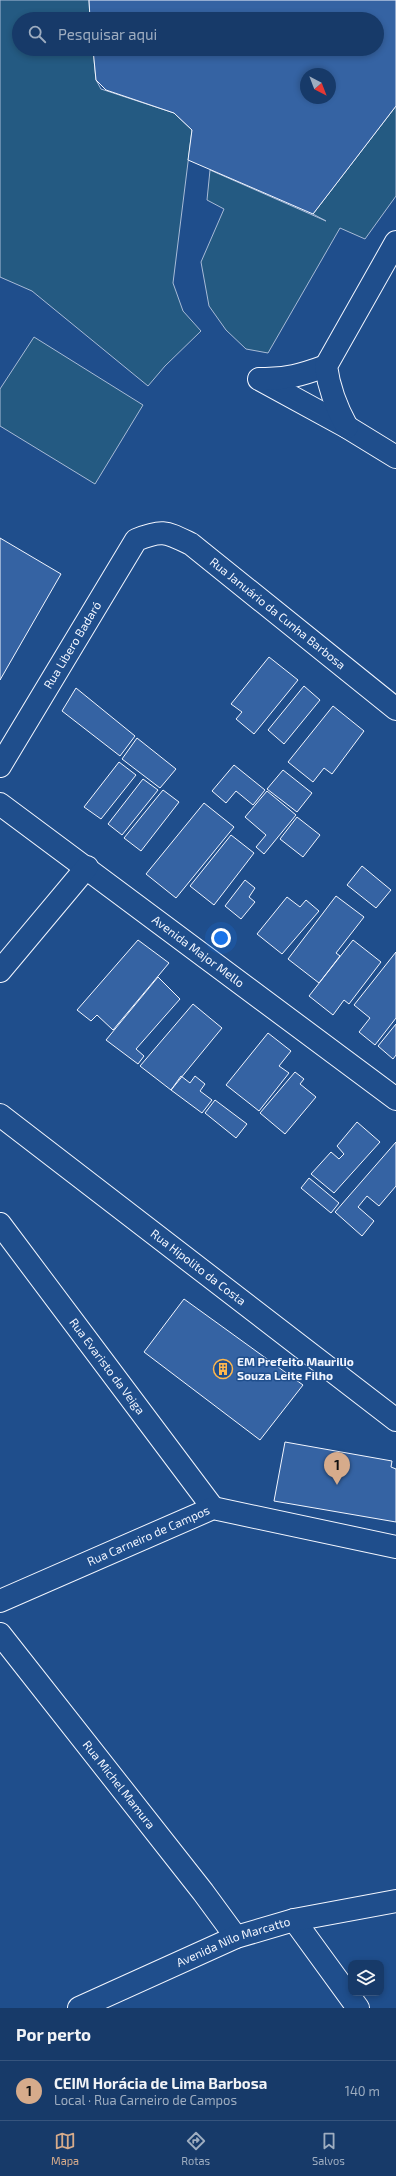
<!DOCTYPE html>
<html lang="pt">
<head>
<meta charset="utf-8">
<style>
	:root { --surface:#173a69; --page:#20416f; --text:#f1f3f6; --muted:#9eadc0; --line:#36547d; --accent:#d6ab8b }
	body { margin:0; font-family:"Exo 2",sans-serif; background:var(--page); color:var(--text) }
	.controls { position:absolute; right:12px; bottom:12px; display:grid; overflow:hidden; border-radius:8px; box-shadow:0 2px 6px #0003 }
	.controls button { width:36px; height:36px; display:grid; place-items:center; padding:0; border:0; border-bottom:1px solid var(--line); background:var(--surface); color:var(--text); font:20px sans-serif }
	.compass { position:absolute; left:300px; top:68px; width:36px; height:36px; border-radius:50%; background:var(--surface); box-shadow:0 2px 6px #0003; rotate:138deg }
	.you { position:absolute; left:221px; top:938px; width:14px; height:14px; margin:-10px; border:3px solid #fff; border-radius:50%; background:#1a73e8; box-shadow:0 0 0 6px #1a73e833 }
	.badge { display:grid; place-items:center; width:26px; height:26px; border-radius:50%; background:var(--accent); color:#111; font-size:13px; font-weight:700 }
	.pin { position:absolute; translate:-50% -33px; filter:drop-shadow(0 1px 2px #0008) }
	.pin::after { content:''; position:absolute; top:21px; width:14px; height:12px; background:inherit; clip-path:polygon(0 0,100% 0,50% 100%) }
	.list { margin:0; padding:0; list-style:none }
	h2 { display:flex; justify-content:space-between; align-items:center; height:52px; margin:0; padding:0 16px; font-size:17px }
	h2 small { font-size:13px; font-weight:400; color:var(--muted) }
	.list li { display:grid; grid-template-columns:26px 1fr auto; gap:12px; align-items:center; box-sizing:border-box; height:60px; padding:0 16px; border-top:1px solid var(--line) }
	.list b { display:block; font-size:15px; white-space:nowrap }
	.list p { margin:0; font-size:13px; white-space:nowrap; color:var(--muted) }
	.list em { font-size:13px; font-style:normal; color:var(--muted) }
	.icon { flex:none; width:22px; height:22px; fill:none; stroke:currentColor; stroke-width:2; stroke-linecap:round; stroke-linejoin:round }
	.map { position:relative; flex:none; width:396px; height:2008px; overflow:hidden }
	.search { position:absolute; background:var(--surface); box-shadow:0 2px 6px #0003; left:12px; right:12px; top:12px; height:44px; display:flex; align-items:center; gap:10px; box-sizing:border-box; padding:0 14px; border-radius:22px; color:var(--muted); font-size:15px }
	.sheet { height:112px; background:var(--surface) }
	nav { display:flex; justify-content:space-around; align-items:center; box-sizing:border-box; height:56px; border-top:1px solid var(--line); background:var(--surface); font-size:11px; color:var(--muted) }
	nav a { display:grid; justify-items:center; gap:2px }
	nav .on { color:var(--accent) }
	.map>svg:first-child { display:block }
	.green { fill:#245a82; stroke:#a8bbd7 }
	.building { fill:#3563a3; stroke:#f2f6ff; fill-rule:evenodd }
	.lines { fill:none; stroke-linecap:round; stroke-linejoin:round }
	.minor-casing { stroke:#f2f6ff; stroke-width:24 }
	.minor { stroke:#1f4e8c; stroke-width:22 }
	.labels { text-anchor:middle; stroke-width:3; stroke-linejoin:round; paint-order:stroke }
	.street-label { font-size:12px; fill:#f2f6ff; stroke:#1f4e8c }
	.poi-label { font-size:12px; font-weight:bold; fill:#f2f6ff; stroke:#1f4e8c; text-anchor:start }
</style>
</head>
<body>
<div class="map">
<svg width="396" height="2008" viewBox="0 0 396 2008">
	<rect width="100%" height="100%" fill="#1f4e8c"/>
	<path class="green" d="M 0,0 L 89,0 L 90,19 L 19,19 L 19,49 L 93,49 L 96,80 L 101,89 L 174,113 L 192,130 L 173,283 L 183,311 L 201,331 L 165,366 L 148,386 L 32,291 L 0,277 Z
		M 396,106 L 396,196 L 365,239 L 340,228 L 268,353 L 246,349 L 226,330 L 209,306 L 201,262 L 224,209 L 207,200 L 210,170 L 326,221 L 313,214 Z
		M 34,337 L 143,405 L 95,484 L 0,426 L 0,389 Z"/>
	<path class="building" d="M 89,0 L 396,0 L 396,106 L 313,214 L 188,160 L 192,130 L 174,113 L 106,90 L 96,80 L 93,49 L 377,49 L 377,19 L 90,19 ZM 306,74 L 330,74 L 330,98 L 306,98 Z
		M 0,538 L 61,574 L 0,680 Z
		M 269,657 L 298,680 L 254,734 L 236,719 L 242,712 L 231,704 Z
		M 304,686 L 320,700 L 284,744 L 268,730 Z
		M 76,688 L 135,736 L 120,756 L 62,711 Z
		M 333,706 L 364,731 L 332,774 L 324,768 L 313,782 L 288,762 Z
		M 137,738 L 176,769 L 160,788 L 122,759 Z
		M 119,762 L 136,775 L 101,819 L 84,807 Z
		M 234,765 L 265,790 L 253,805 L 236,791 L 226,803 L 212,791 Z
		M 283,770 L 312,793 L 297,812 L 267,789 Z
		M 143,779 L 158,790 L 122,835 L 108,824 Z
		M 163,790 L 179,802 L 141,851 L 124,838 Z
		M 267,791 L 296,815 L 264,854 L 256,847 L 266,835 L 245,817 Z
		M 204,803 L 234,827 L 176,898 L 146,874 Z
		M 297,817 L 320,835 L 303,857 L 280,839 Z
		M 231,835 L 254,853 L 214,905 L 190,886 Z
		M 362,866 L 391,890 L 376,908 L 347,885 Z
		M 245,880 L 255,888 L 249,897 L 255,902 L 241,919 L 225,906 Z
		M 336,896 L 364,917 L 336,953 L 340,956 L 319,983 L 288,959 Z
		M 287,897 L 300,907 L 306,900 L 319,911 L 282,954 L 257,934 Z
		M 138,940 L 169,963 L 113,1030 L 97,1015 L 91,1021 L 77,1010 Z
		M 353,940 L 381,962 L 349,1004 L 344,1000 L 333,1015 L 309,996 Z
		M 396,952 L 396,1018 L 375,1045 L 359,1032 L 370,1018 L 354,1005 Z
		M 158,977 L 180,999 L 136,1049 L 144,1056 L 138,1064 L 106,1040 Z
		M 193,1004 L 222,1028 L 171,1090 L 140,1066 Z
		M 396,1024 L 396,1055 L 393,1059 L 378,1046 Z
		M 268,1033 L 291,1051 L 279,1066 L 289,1073 L 259,1111 L 226,1085 Z
		M 295,1072 L 304,1079 L 300,1084 L 316,1097 L 285,1134 L 260,1113 Z
		M 181,1076 L 190,1083 L 195,1076 L 205,1084 L 200,1091 L 212,1100 L 202,1113 L 171,1090 Z
		M 215,1100 L 247,1124 L 236,1138 L 205,1113 Z
		M 357,1122 L 380,1142 L 334,1193 L 311,1174 L 331,1152 L 339,1159 L 344,1154 L 337,1146 Z
		M 396,1142 L 396,1186 L 379,1206 L 367,1196 L 358,1207 L 374,1221 L 362,1236 L 335,1212 Z
		M 309,1178 L 339,1203 L 331,1213 L 301,1188 Z
		M 184,1299 L 303,1385 L 260,1440 L 144,1352 Z
		M 285,1442 L 392,1461 L 391,1467 L 396,1469 L 396,1522 L 274,1501 Z"/>
	<g class="lines">
		<g class="minor-casing">
			<g id="minor">
				<path d="M 259,379 L 347,427 L 396,457"/>
				<path d="M 260,379 C 285,380 304,374 326,366"/>
				<path d="M 347,427 C 336,407 329,389 326,366 L 396,242"/>
				<path id="s1" d="M 0,766 L 136,540 C 163,529 166,532 191,544 L 396,709"/>
				<path id="s2" d="M 0,804 L 396,1099"/>
				<path d="M 0,971 L 87,867"/>
				<path id="s3" d="M 0,1115 L 396,1420"/>
				<path id="s4" d="M 0,1224 L 213,1508"/>
				<path id="s5" d="M 0,1601 L 213,1508 L 396,1547"/>
				<path id="s6" d="M 0,1634 L 203,1892 L 236,1937"/>
				<path d="M 294,1920 L 358,2008"/>
				<path id="s7" d="M 79,2008 L 236,1937 L 294,1920 L 396,1901"/>
			</g>
		</g>
		<use href="#minor" class="minor"/>
	</g>
	<defs>
		<g id="building-ring" transform="scale(1)"><circle r="9.5" fill="#1f4e8c" stroke="#ffb74d" stroke-width="1.5"/><path d="M-4-6H4V6H1V3H-1V6H-4ZM-2.5-4.3h1.7v1.8h-1.7ZM.8-4.3h1.7v1.8H.8ZM-2.5-1h1.7V.8h-1.7ZM.8-1h1.7V.8H.8Z" fill="#ffb74d"/></g>
	</defs>
	<g fill-rule="evenodd">
		<use href="#building-ring" x="223" y="1369"/>
	</g>
	<g class="labels">
		<g class="street-label">
			<text dy="4" stroke="none"><textPath href="#s1" startOffset="433">Rua Januário da Cunha Barbosa</textPath></text>
			<text dy="4" stroke="none"><textPath href="#s1" startOffset="141">Rua Libero Badaró</textPath></text>
			<text dy="4" stroke="none"><textPath href="#s2" startOffset="247">Avenida Major Mello</textPath></text>
			<text dy="4" stroke="none"><textPath href="#s3" startOffset="250">Rua Hipolito da Costa</textPath></text>
			<text dy="4" stroke="none"><textPath href="#s4" startOffset="178">Rua Evaristo da Veiga</textPath></text>
			<text dy="4" stroke="none"><textPath href="#s5" startOffset="162">Rua Carneiro de Campos</textPath></text>
			<text dy="4" stroke="none"><textPath href="#s6" startOffset="192">Rua Michel Mamura</textPath></text>
			<text dy="4" stroke="none"><textPath href="#s7" startOffset="168">Avenida Nilo Marcatto</textPath></text>
		</g>
		<g class="poi-label">
			<text x="237" y="1366">EM Prefeito Maurilio<tspan x="237" dy="14">Souza Leite Filho</tspan></text>
		</g>
	</g>
</svg>
<div class="controls">
<button><svg class="icon" aria-label="layers" viewBox="0 0 24 24"><path d="M12 4l9 5-9 5-9-5zM3 14l9 5 9-5"/></svg></button>
</div>
<svg class="compass" viewBox="-18 -18 36 36"><path d="M0-13l5 13h-10z" fill="#e53935"/><path d="M0 13l5-13h-10z" fill="#9eadc0"/></svg>
<div class="you"></div>
<div class="pin badge" style="left:337px;top:1485px">1</div>
<div class="search"><svg class="icon" aria-label="search" viewBox="0 0 24 24"><circle cx="10" cy="10" r="6"/><path d="M15 15l6 6"/></svg>Pesquisar aqui</div>
</div>
<section class="sheet">
<h2>Por perto<small></small></h2>
<ul class="list">
<li><span class="badge">1</span><div><b>CEIM Horácia de Lima Barbosa</b><p>Local · Rua Carneiro de Campos</p></div><em>140 m</em></li>
</ul>
</section>
<nav>
<a class="on"><svg class="icon" aria-label="map" viewBox="0 0 24 24"><path d="M3 6l6-2 6 2 6-2v14l-6 2-6-2-6 2zM9 4v14M15 6v14"/></svg>Mapa</a>
<a><svg class="icon" aria-label="directions" viewBox="0 0 24 24"><path d="M12 3l9 9-9 9-9-9zM9 14v-3h6M13 9l2 2-2 2"/></svg>Rotas</a>
<a><svg class="icon" aria-label="saved" viewBox="0 0 24 24"><path d="M7 4h10v16l-5-4-5 4z"/></svg>Salvos</a>
</nav>
</body>
</html>
